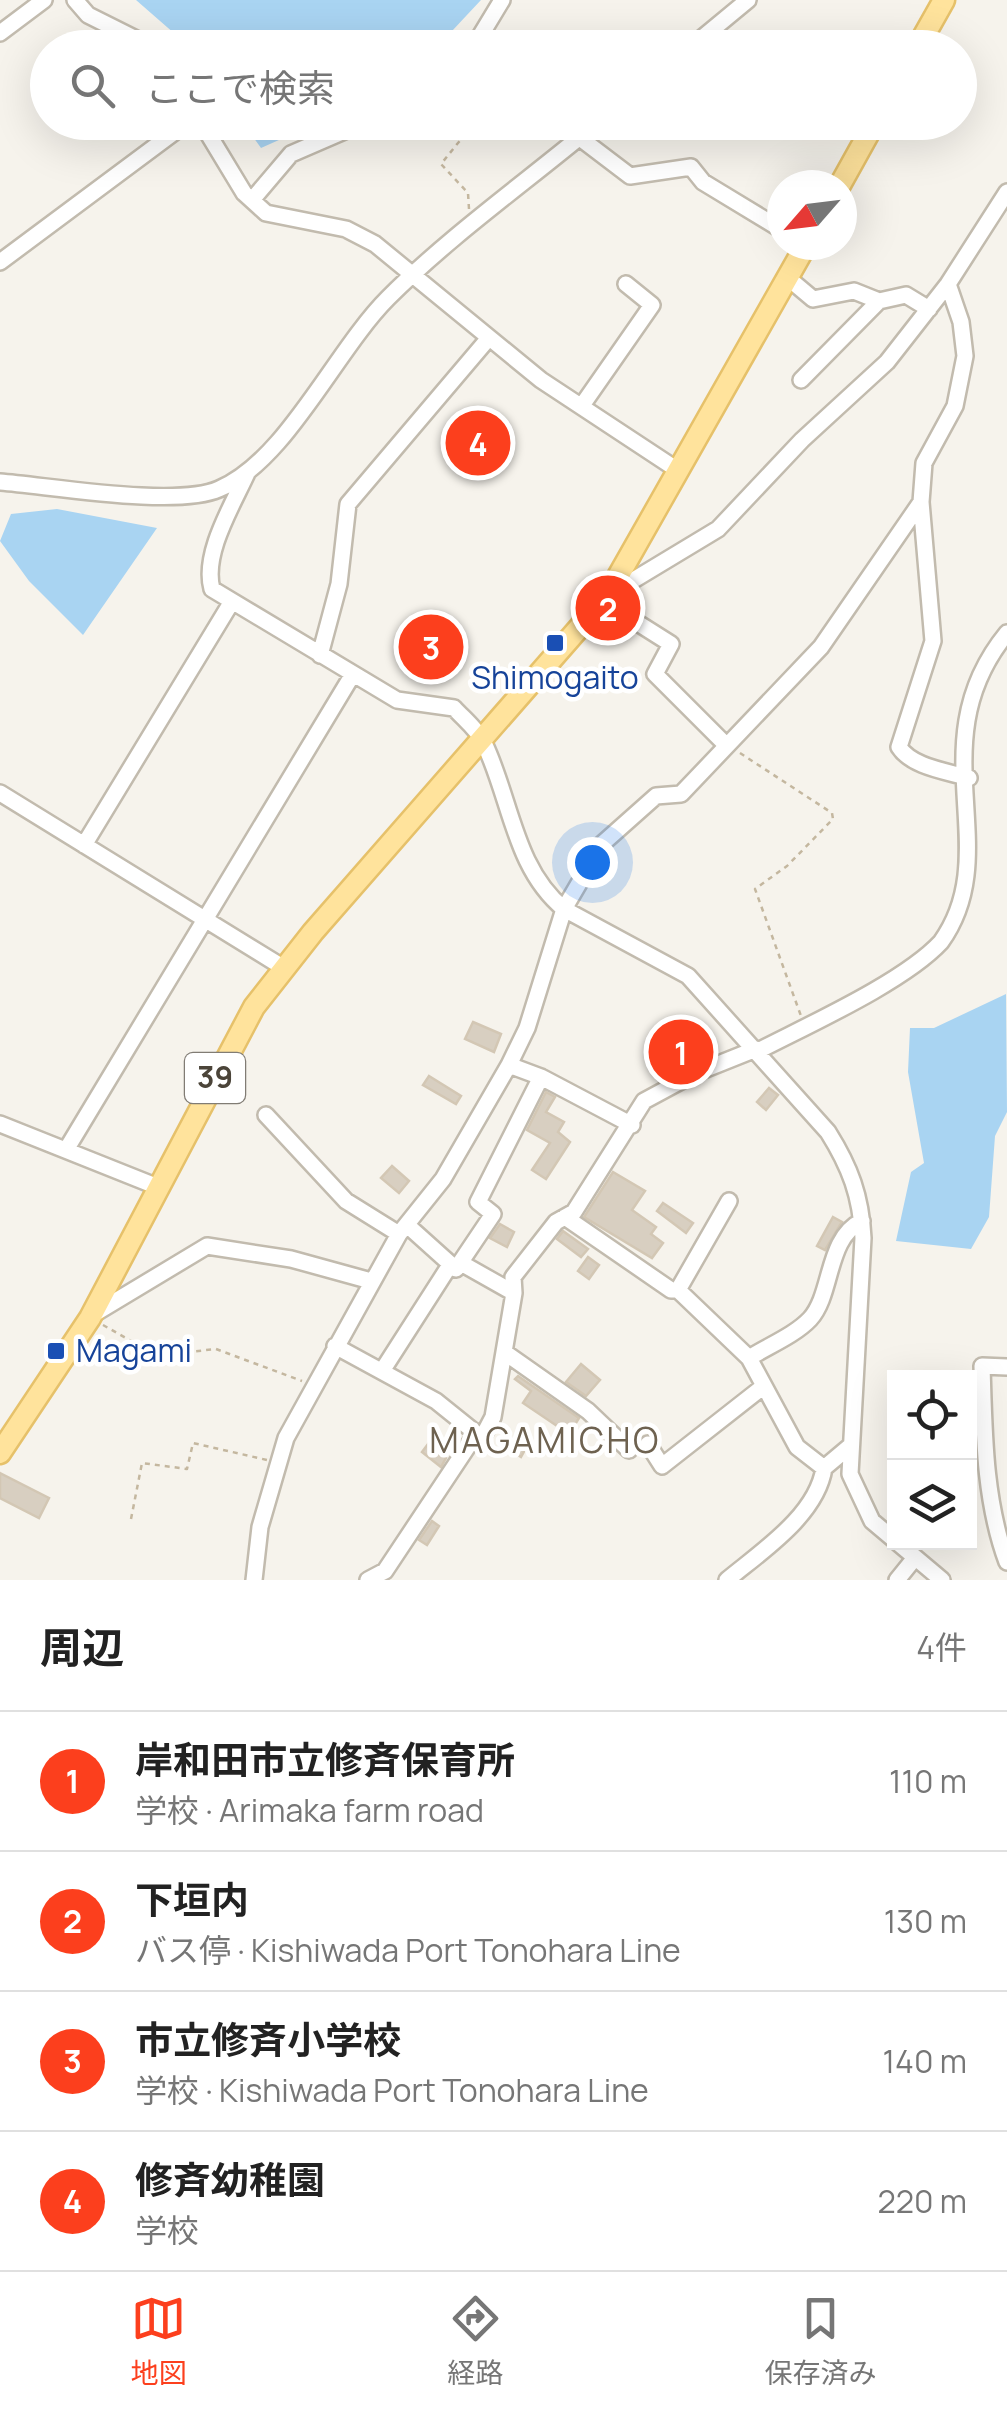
<!DOCTYPE html>
<html lang="ja">
<head>
<meta charset="utf-8">
<style>
	:root { --surface:#fff; --page:#f6f6f6; --text:#222; --muted:#767676; --line:#e0e0e0; --accent:#fc3f1d }
	body { margin:0; font-family:Manrope,"Noto Sans JP",sans-serif; background:var(--page); color:var(--text) }
	.controls { position:absolute; right:30px; bottom:30px; display:grid; overflow:hidden; border-radius:0px; box-shadow:0 10px 40px #0002 }
	.controls button { width:90px; height:90px; display:grid; place-items:center; padding:0; border:0; border-bottom:2px solid var(--line); background:var(--surface); color:var(--text); font:50px sans-serif }
	.compass { position:absolute; left:767px; top:170px; width:90px; height:90px; border-radius:50%; background:var(--surface); box-shadow:0 10px 40px #0002; rotate:242deg }
	.you { position:absolute; left:592px; top:862px; width:35px; height:35px; margin:-25px; border:8px solid #fff; border-radius:50%; background:#1a73e8; box-shadow:0 0 0 15px #1a73e833 }
	.badge { display:grid; place-items:center; width:65px; height:65px; border-radius:50%; background:var(--accent); color:#fff; font-size:32px; font-weight:700 }
	.pin { position:absolute; translate:-50% -50%; border:5px solid #fff; box-shadow:0 2px 10px #0006 }
	.list { margin:0; padding:0; list-style:none }
	h2 { display:flex; justify-content:space-between; align-items:center; height:130px; margin:0; padding:0 40px; font-size:42px }
	h2 small { font-size:32px; font-weight:400; color:var(--muted) }
	.list li { display:grid; grid-template-columns:65px 1fr auto; gap:30px; align-items:center; box-sizing:border-box; height:140px; padding:0 40px; border-top:2px solid var(--line) }
	.list b { display:block; font-size:38px; white-space:nowrap }
	.list p { margin:0; font-size:32px; white-space:nowrap; color:var(--muted) }
	.list em { font-size:32px; font-style:normal; color:var(--muted) }
	.icon { flex:none; width:55px; height:55px; fill:none; stroke:currentColor; stroke-width:2; stroke-linecap:round; stroke-linejoin:round }
	.map { position:relative; flex:none; width:1007px; height:1580px; overflow:hidden }
	.search { position:absolute; background:var(--surface); box-shadow:0 10px 40px #0002; left:30px; right:30px; top:30px; height:110px; display:flex; align-items:center; gap:25px; box-sizing:border-box; padding:0 35px; border-radius:55px; color:var(--muted); font-size:38px }
	.sheet { height:690px; background:var(--surface) }
	nav { display:flex; justify-content:space-around; align-items:center; box-sizing:border-box; height:140px; border-top:2px solid var(--line); background:var(--surface); font-size:28px; color:var(--muted) }
	nav a { display:grid; justify-items:center; gap:5px }
	nav .on { color:var(--accent) }
	.map>svg:first-child { display:block }
	.water { fill:#a9d4f2 }
	.building { fill:#d8cfc1; stroke:#d3c7b4; stroke-width:2.5 }
	.lines { fill:none; stroke-linecap:round; stroke-linejoin:round }
	.minor-casing { stroke:#c2bbae; stroke-width:20 }
	.major-casing { stroke:#e6c16a; stroke-width:25 }
	.path { stroke:#c4b79f; stroke-width:2.5; stroke-dasharray:5 5; stroke-linecap:butt }
	.minor { stroke:#fff; stroke-width:15 }
	.major { stroke:#ffe39c; stroke-width:20 }
	.transit-dot { fill:#1a4fb4; stroke:#fff; stroke-width:4 }
	.labels { text-anchor:middle; stroke-width:9; stroke-linejoin:round; paint-order:stroke }
	.shield { fill:#fff; stroke:#817c74; stroke-width:2.5 }
	.shield-label { font-size:30px; font-weight:bold; fill:#4b4439 }
	.transit-label { font-size:32px; fill:#164399; stroke:#fff }
	.neighbourhood-label { font-size:35px; letter-spacing:2.5px; fill:#6e6250; stroke:#fff }
</style>
</head>
<body>
<div class="map">
<svg width="1007" height="1580" viewBox="0 0 1007 1580">
	<rect width="100%" height="100%" fill="#f6f3ec"/>
	<path class="water" d="M 136,0 L 481,0 L 437,47 L 191,48 Z
		M 243,123 L 317,123 L 261,148 Z
		M 57,509 L 157,528 L 83,635 L 29,581 L 0,541 L 11,514 Z
		M 1006,994 L 1007,1112 L 995,1136 L 989,1217 L 971,1249 L 896,1241 L 911,1172 L 924,1163 L 908,1072 L 910,1028 L 934,1028 Z"/>
	<path class="building" d="M 473,1022 L 501,1034 L 494,1052 L 465,1039 Z
		M 429,1076 L 461,1096 L 456,1104 L 423,1085 Z
		M 769,1088 L 778,1095 L 766,1110 L 757,1102 Z
		M 546,1092 L 555,1097 L 546,1112 L 564,1122 L 558,1132 L 570,1142 L 546,1179 L 532,1170 L 550,1143 L 527,1130 Z
		M 392,1166 L 409,1181 L 399,1193 L 381,1178 Z
		M 613,1172 L 645,1191 L 632,1210 L 656,1227 L 651,1234 L 663,1243 L 652,1258 L 584,1217 Z
		M 663,1203 L 693,1223 L 686,1233 L 657,1211 Z
		M 833,1217 L 842,1222 L 825,1250 L 817,1246 Z
		M 500,1224 L 514,1232 L 507,1247 L 490,1238 Z
		M 563,1231 L 588,1249 L 581,1257 L 557,1239 Z
		M 588,1257 L 599,1265 L 589,1279 L 578,1271 Z
		M 581,1364 L 600,1380 L 586,1396 L 566,1382 Z
		M 518,1376 L 579,1418 L 569,1434 L 523,1403 L 531,1391 L 515,1379 Z
		M 505,1434 L 526,1448 L 521,1457 L 499,1443 Z
		M 428,1444 L 446,1458 L 441,1467 L 422,1452 Z
		M 0,1473 L 49,1498 L 39,1518 L 0,1498 Z
		M 432,1521 L 439,1526 L 427,1545 L 419,1540 Z"/>
	<g class="lines">
		<g class="minor-casing">
			<path id="minor" d="M 75,0 L 88,15 L 154,48
				M 0,33 L 44,0
				M 473,48 L 502,0
				M 690,48 L 748,0
				M 201,122 L 244,193 L 266,213 L 346,229 L 375,244 L 541,380 L 679,471
				M 580,138 L 630,176 L 691,167 L 703,182 L 782,230
				M 252,200 L 291,154 L 365,122
				M 0,262 L 188,122
				M 788,278 L 813,299 L 854,291 L 879,301 L 906,295 L 929,309
				M 801,380 L 879,301
				M 583,404 L 652,305 L 626,284
				M 248,471 C 234,503 202,553 212,589 L 397,700 L 454,708 C 464,719 478,730 484,743 C 511,799 514,868 564,909 L 688,976 L 828,1132 C 850,1167 861,1196 863,1238 L 850,1474 L 872,1521 L 942,1580
				M 0,482 C 51,486 176,508 219,489 C 286,461 335,351 388,298 C 452,234 529,180 598,122
				M 921,502 L 933,641 L 899,747 C 912,767 946,771 969,778
				M 607,596 L 718,529 L 802,440 L 887,362 L 948,284 L 1007,192
				M 603,601 L 671,644 L 655,674 L 726,745
				M 320,655 L 339,584 L 348,504 L 488,339
				M 0,793 L 284,968
				M 84,845 L 231,603
				M 758,1051 C 808,1025 904,982 941,942 C 1007,850 917,743 1007,633
				M 509,1065 L 541,1077 L 632,1125
				M 266,1115 L 346,1201 L 399,1234
				M 0,1124 L 158,1187
				M 66,1150 L 353,674
				M 729,1201 L 678,1290 L 749,1358 L 797,1447 L 824,1468
				M 565,1217 L 671,1290 L 678,1290
				M 407,1225 L 456,1269 L 493,1214 L 478,1202 L 541,1077
				M 461,1263 L 514,1293
				M 94,1314 L 207,1246 L 291,1259 L 371,1281
				M 335,1346 L 436,1401 L 482,1438 L 493,1417 L 514,1293 L 513,1277 L 556,1222 L 574,1212 L 644,1101 L 696,1073 L 756,1049
				M 504,1352 L 588,1411 L 629,1450
				M 749,1358 C 768,1346 795,1335 810,1319 C 833,1294 826,1238 862,1221
				M 1007,1367 L 982,1366 C 984,1431 984,1500 1007,1562
				M 382,1371 L 450,1265
				M 648,1444 L 662,1466 L 764,1386
				M 254,1580 L 260,1527 L 286,1438 L 399,1234 L 443,1179 L 509,1065 L 527,1028 L 564,909 L 602,844 L 656,796 L 681,794 L 821,647 L 921,502 L 924,463 L 955,406 L 965,356 L 961,322 L 948,284
				M 368,1580 L 385,1571 L 476,1434
				M 727,1580 C 762,1551 817,1515 824,1468 L 849,1447
				M 897,1580 L 914,1559"/>
		</g>
		<g class="major-casing">
			<path id="major" d="M 917,48 L 944,0
				M 840,185 L 875,122
				M 0,1453 L 90,1318 L 254,1007 L 313,932 L 607,596 L 806,245"/>
		</g>
		<path class="path" d="M 469,209 L 468,193 L 441,164 L 475,122
			M 740,753 L 832,813 L 833,819 L 787,866 L 755,889 L 801,1016
			M 103,1325 L 147,1350 L 180,1353 L 216,1349 L 302,1381
			M 131,1519 L 142,1463 L 187,1469 L 193,1443 L 267,1460"/>
		<use href="#minor" class="minor"/>
		<use href="#major" class="major"/>
	</g>
	<g class="transit-dot">
		<rect x="545" y="633" width="20" height="20" rx="5"/>
		<rect x="46" y="1341" width="20" height="20" rx="5"/>
	</g>
	<g class="labels">
		<rect class="shield" x="185" y="1053" width="60" height="50" rx="8"/>
		<g class="shield-label">
			<text x="215" y="1088">39</text>
		</g>
		<g class="transit-label">
			<text x="555" y="689">Shimogaito</text>
			<text x="76" y="1362" text-anchor="start">Magami</text>
		</g>
		<g class="neighbourhood-label">
			<text x="545" y="1453">MAGAMICHO</text>
		</g>
	</g>
</svg>
<div class="controls">
<button><svg class="icon" aria-label="locate" viewBox="0 0 24 24"><circle cx="12" cy="12" r="6"/><path d="M12 2v4M12 18v4M2 12h4M18 12h4"/></svg></button>
<button><svg class="icon" aria-label="layers" viewBox="0 0 24 24"><path d="M12 4l9 5-9 5-9-5zM3 14l9 5 9-5"/></svg></button>
</div>
<svg class="compass" viewBox="-18 -18 36 36"><path d="M0-13l5 13h-10z" fill="#e53935"/><path d="M0 13l5-13h-10z" fill="#767676"/></svg>
<div class="you"></div>
<div class="pin badge" style="left:681px;top:1052px">1</div>
<div class="pin badge" style="left:608px;top:608px">2</div>
<div class="pin badge" style="left:431px;top:647px">3</div>
<div class="pin badge" style="left:478px;top:443px">4</div>
<div class="search"><svg class="icon" aria-label="search" viewBox="0 0 24 24"><circle cx="10" cy="10" r="6"/><path d="M15 15l6 6"/></svg>ここで検索</div>
</div>
<section class="sheet">
<h2>周辺<small>4件</small></h2>
<ul class="list">
<li><span class="badge">1</span><div><b>岸和田市立修斉保育所</b><p>学校 · Arimaka farm road</p></div><em>110 m</em></li>
<li><span class="badge">2</span><div><b>下垣内</b><p>バス停 · Kishiwada Port Tonohara Line</p></div><em>130 m</em></li>
<li><span class="badge">3</span><div><b>市立修斉小学校</b><p>学校 · Kishiwada Port Tonohara Line</p></div><em>140 m</em></li>
<li><span class="badge">4</span><div><b>修斉幼稚園</b><p>学校</p></div><em>220 m</em></li>
</ul>
</section>
<nav>
<a class="on"><svg class="icon" aria-label="map" viewBox="0 0 24 24"><path d="M3 6l6-2 6 2 6-2v14l-6 2-6-2-6 2zM9 4v14M15 6v14"/></svg>地図</a>
<a><svg class="icon" aria-label="directions" viewBox="0 0 24 24"><path d="M12 3l9 9-9 9-9-9zM9 14v-3h6M13 9l2 2-2 2"/></svg>経路</a>
<a><svg class="icon" aria-label="saved" viewBox="0 0 24 24"><path d="M7 4h10v16l-5-4-5 4z"/></svg>保存済み</a>
</nav>
</body>
</html>
